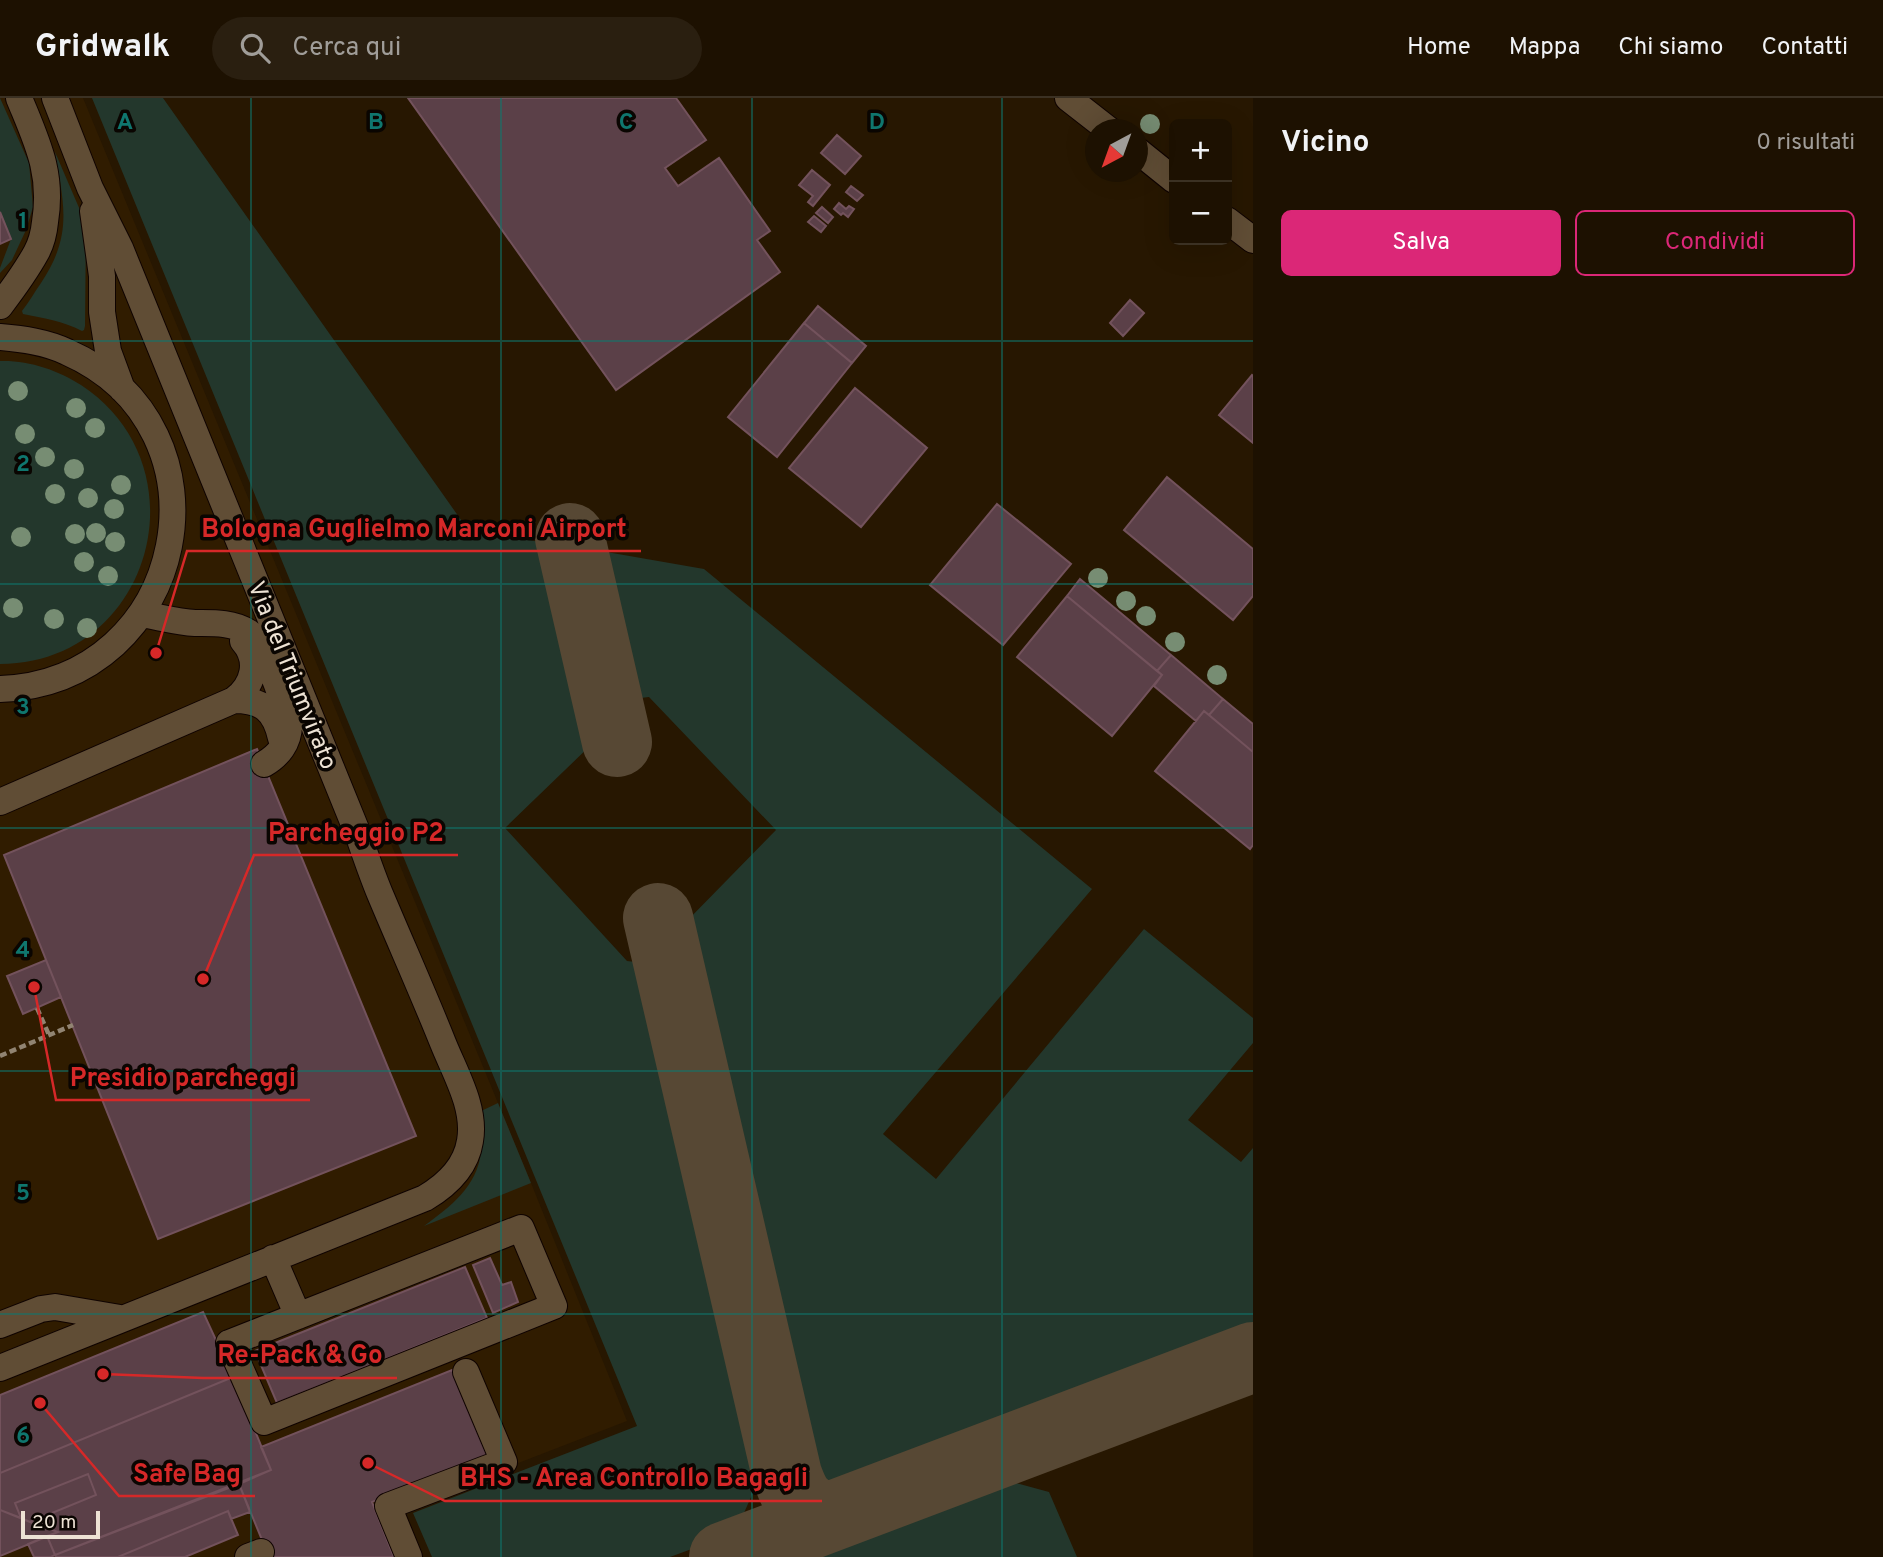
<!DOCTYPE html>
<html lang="it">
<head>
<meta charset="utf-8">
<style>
	:root { --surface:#1d1101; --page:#2a1f10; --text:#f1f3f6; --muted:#a09d99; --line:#3b3123; --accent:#db2777 }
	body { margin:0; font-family:Overpass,sans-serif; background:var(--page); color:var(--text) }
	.controls { position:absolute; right:21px; top:21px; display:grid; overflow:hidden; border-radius:10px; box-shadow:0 7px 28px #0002 }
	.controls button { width:63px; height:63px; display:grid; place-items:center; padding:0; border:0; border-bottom:2px solid var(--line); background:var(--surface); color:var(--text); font:35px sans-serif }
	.compass { position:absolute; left:1085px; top:21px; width:63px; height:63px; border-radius:50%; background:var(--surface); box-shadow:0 7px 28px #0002; rotate:221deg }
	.scale { position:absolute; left:21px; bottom:18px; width:79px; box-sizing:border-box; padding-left:7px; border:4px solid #ede2d4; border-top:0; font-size:19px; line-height:24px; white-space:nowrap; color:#ede2d4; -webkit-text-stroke:5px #0a0501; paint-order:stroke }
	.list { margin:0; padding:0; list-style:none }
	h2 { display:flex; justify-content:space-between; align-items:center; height:91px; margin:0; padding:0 28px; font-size:30px }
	h2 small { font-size:23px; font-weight:400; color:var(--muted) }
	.actions { display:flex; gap:14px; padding:21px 28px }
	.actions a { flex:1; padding:16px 0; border:2px solid var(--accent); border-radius:10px; text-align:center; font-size:24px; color:var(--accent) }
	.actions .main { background:var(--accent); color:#fff }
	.icon { flex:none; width:38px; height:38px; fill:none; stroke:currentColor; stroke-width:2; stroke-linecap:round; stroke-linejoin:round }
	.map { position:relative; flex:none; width:1253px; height:1459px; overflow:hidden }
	header { display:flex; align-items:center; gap:42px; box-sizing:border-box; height:98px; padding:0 35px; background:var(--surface); border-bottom:2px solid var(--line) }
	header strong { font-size:33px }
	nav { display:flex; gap:38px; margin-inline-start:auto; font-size:24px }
	.search { width:490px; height:63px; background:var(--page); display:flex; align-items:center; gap:18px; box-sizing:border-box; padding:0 24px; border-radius:38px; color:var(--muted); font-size:26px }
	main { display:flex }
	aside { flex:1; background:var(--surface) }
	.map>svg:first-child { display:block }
	.built { fill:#301c00 }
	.green { fill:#23372c }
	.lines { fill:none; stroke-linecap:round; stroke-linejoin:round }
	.taxiway { stroke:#574834; stroke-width:70 }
	.building { fill:#5b4048; stroke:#73525c; stroke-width:2 }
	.minor-casing { stroke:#0f0300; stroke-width:28 }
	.path { stroke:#918472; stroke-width:4.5; stroke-dasharray:7 3.5; stroke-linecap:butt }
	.minor { stroke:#604d35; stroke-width:26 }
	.tree { fill:#778d73 }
	.grid { fill:none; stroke:#0f766e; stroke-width:2; stroke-opacity:0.55 }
	.labels { text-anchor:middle; stroke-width:7; stroke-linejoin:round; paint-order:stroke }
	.street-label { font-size:24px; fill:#ede2d4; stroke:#0a0501 }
	.grid-label { font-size:23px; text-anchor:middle; font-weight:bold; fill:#0f766e; stroke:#0a0501; stroke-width:7; stroke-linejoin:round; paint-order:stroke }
	.leader { fill:none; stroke:#d62828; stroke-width:2.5 }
	.callout-dot { fill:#d62828; stroke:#0a0501; stroke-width:2.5 }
	.callout-label { font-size:26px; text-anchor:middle; font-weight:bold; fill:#d62828; stroke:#0a0501; stroke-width:7; stroke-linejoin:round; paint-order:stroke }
</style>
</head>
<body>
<header>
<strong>Gridwalk</strong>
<div class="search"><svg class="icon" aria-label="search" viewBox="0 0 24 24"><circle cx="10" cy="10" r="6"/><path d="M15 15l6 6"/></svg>Cerca qui</div>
<nav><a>Home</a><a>Mappa</a><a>Chi siamo</a><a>Contatti</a></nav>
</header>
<main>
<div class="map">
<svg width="1253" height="1459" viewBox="0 0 1253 1459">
	<rect width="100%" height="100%" fill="#271701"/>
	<path class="built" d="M 0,0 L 83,0 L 529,1080 L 627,1323 L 402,1410 L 421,1459 L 0,1459 Z"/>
	<path class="green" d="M 0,0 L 29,65 L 33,109 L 26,132 L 12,162 L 0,175 L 0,170 L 11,141 L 0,114 Z
		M 92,0 L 163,0 L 466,429 L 549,446 L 594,644 L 505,730 L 627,863 L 645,865 L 760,1379 L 735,1435 L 670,1459 L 432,1459 L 413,1415 L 637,1328 Z
		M 55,54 L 86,126 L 85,228 L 84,232 L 82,233 C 63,223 43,220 23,216 L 22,213 C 29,204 34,195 41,185 C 73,137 64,107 55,54 Z
		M 0,263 C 28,262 58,272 81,287 C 206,369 151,566 0,566 Z
		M 595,452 L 704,471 L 1092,791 L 883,1036 L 936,1081 L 1144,831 L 1253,920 L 1253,945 L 1188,1022 L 1241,1064 L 1253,1050 L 1253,1238 L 845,1394 L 810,1371 L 683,827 L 776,732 L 649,599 L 632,601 Z
		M 498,1005 L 531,1085 L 424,1128 C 450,1109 477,1089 481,1054 C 482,1042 478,1027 477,1015 Z
		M 998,1380 L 1049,1394 L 1077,1459 L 787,1459 Z"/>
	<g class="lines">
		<path class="taxiway" d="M 570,440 L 617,644
			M 658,820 L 787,1377 C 796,1402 801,1409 826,1420
			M 724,1459 L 1253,1259"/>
	</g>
	<path class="building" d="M 408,0 L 676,0 L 706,42 L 665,70 L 678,88 L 719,60 L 770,133 L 757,142 L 780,174 L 616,292 Z
		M 837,37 L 861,58 L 845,76 L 821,55 Z
		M 812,72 L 830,87 L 813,108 L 808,104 L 813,98 L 799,87 Z
		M 851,88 L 863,97 L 857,103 L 846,94 Z
		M 839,105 L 846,111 L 849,108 L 854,111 L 848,119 L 843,115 L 841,117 L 834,111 Z
		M 822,109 L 833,119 L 828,125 L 816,115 Z
		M 0,114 L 11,141 L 0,146 Z
		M 814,118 L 826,128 L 821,134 L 808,124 Z
		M 1130,202 L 1144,215 L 1123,238 L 1110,225 Z
		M 818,208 L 866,248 L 852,265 L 804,225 Z
		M 804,225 L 852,265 L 777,359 L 728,319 Z
		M 1252,277 L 1253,278 L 1253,345 L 1219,317 Z
		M 855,290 L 927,350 L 861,429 L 789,370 Z
		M 1167,379 L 1253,451 L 1253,498 L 1233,522 L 1124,432 Z
		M 997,406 L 1071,466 L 1003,547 L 930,487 Z
		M 1080,481 L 1171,557 L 1157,573 L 1067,498 Z
		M 1067,498 L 1162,577 L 1112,638 L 1017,559 Z
		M 1171,557 L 1223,601 L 1209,617 L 1204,613 L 1196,623 L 1154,588 L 1162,577 L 1157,573 Z
		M 1223,601 L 1253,626 L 1253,654 L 1209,617 Z
		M 1204,613 L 1253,654 L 1253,747 L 1250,751 L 1155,673 Z
		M 257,651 L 416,1038 L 158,1141 L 4,757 Z
		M 46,862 L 61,899 L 23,916 L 7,878 Z
		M 490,1160 L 502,1187 L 511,1184 L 518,1204 L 493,1215 L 473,1167 Z
		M 465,1169 L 487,1220 L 277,1305 L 255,1253 Z
		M 203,1214 L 233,1279 L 0,1375 L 0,1297 Z
		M 452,1272 L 487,1357 L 372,1404 L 394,1459 L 269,1459 L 239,1386 L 271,1372 L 261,1349 Z
		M 233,1279 L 271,1372 L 55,1457 L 47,1438 L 58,1434 L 30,1424 L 96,1397 L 88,1376 L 15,1405 L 21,1420 L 0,1412 L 0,1375 Z
		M 88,1376 L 96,1397 L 30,1424 L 21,1420 L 15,1405 Z
		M 239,1386 L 250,1414 L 231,1421 L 228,1413 L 118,1459 L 56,1459 L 55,1457 Z
		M 0,1412 L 30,1424 L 58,1434 L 0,1458 Z
		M 228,1413 L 238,1437 L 185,1459 L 118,1459 Z
		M 47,1438 L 55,1457 L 51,1459 L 34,1459 L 28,1446 Z"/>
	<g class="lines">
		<g class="minor-casing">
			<path id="minor" d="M 1068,0 L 1109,32
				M 1138,53 L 1174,82
				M 93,113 L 102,178 L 102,214 L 108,253 L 122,291
				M 1227,122 L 1253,142
				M 0,208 C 13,191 26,173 36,155 C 41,146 44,134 45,124 C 53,75 37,44 19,0
				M 0,239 C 23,241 46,244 67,254 C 239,330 189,584 0,591
				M 141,516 C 159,519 178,524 195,525 C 213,525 232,524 248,534 C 252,537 257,541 260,546 C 266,556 289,616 289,627 C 289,645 278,658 264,666
				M 243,543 C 260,562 254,587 234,602 C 262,602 275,612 281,640
				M 0,704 L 234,602
				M 521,1130 L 554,1208 L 264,1324 L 229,1245 Z
				M 273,1160 L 298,1218
				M 0,1227 L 41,1211 L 55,1209 L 120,1220
				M 0,1270 L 425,1100 C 447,1087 466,1069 470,1043 C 476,1010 455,975 443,945 C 423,895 401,846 380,796 C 372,777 365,756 358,736 L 120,150 L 90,90 L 55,0
				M 248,1459 L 261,1454
				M 409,1459 L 388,1408 L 504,1364 L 466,1274"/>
		</g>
		<path class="path" d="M 37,910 L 49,937
			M 0,958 L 73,927"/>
		<use href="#minor" class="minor"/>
	</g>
	<g class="tree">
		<circle cx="1150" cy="26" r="10"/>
		<circle cx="18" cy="293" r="10"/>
		<circle cx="76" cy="310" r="10"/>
		<circle cx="95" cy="330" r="10"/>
		<circle cx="25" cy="336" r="10"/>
		<circle cx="45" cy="359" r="10"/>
		<circle cx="74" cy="371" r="10"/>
		<circle cx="121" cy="387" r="10"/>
		<circle cx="55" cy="396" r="10"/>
		<circle cx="88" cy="400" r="10"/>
		<circle cx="114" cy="411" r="10"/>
		<circle cx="96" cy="435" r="10"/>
		<circle cx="75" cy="436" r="10"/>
		<circle cx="21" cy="439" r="10"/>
		<circle cx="115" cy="444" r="10"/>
		<circle cx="84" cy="464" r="10"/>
		<circle cx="108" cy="478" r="10"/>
		<circle cx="1098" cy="480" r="10"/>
		<circle cx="1126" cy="503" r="10"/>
		<circle cx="13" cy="510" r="10"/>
		<circle cx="1146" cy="518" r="10"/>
		<circle cx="54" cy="521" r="10"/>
		<circle cx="87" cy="530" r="10"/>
		<circle cx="1175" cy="544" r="10"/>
		<circle cx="1217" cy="577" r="10"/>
	</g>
	<path class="grid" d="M 251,0 L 251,1459M 501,0 L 501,1459M 752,0 L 752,1459M 1002,0 L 1002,1459M 0,243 L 1253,243M 0,486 L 1253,486M 0,730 L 1253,730M 0,973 L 1253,973M 0,1216 L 1253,1216"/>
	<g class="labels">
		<g class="street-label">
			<text transform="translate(293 577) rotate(68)" y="8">Via del Triumvirato</text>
		</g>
	</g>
	<g class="grid-label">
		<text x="125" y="31">A</text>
		<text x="376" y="31">B</text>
		<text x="626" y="31">C</text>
		<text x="877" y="31">D</text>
		<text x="23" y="130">1</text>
		<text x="23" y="373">2</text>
		<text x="23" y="616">3</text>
		<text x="23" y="859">4</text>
		<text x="23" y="1102">5</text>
		<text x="23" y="1345">6</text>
	</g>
	<path class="leader" d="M156 555L187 453H641M203 881L254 757H458M34 889L56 1002H310M103 1276L203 1280H397M40 1305L119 1398H255M368 1365L445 1403H822"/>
	<g class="callout-dot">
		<circle cx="156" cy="555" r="7"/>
		<circle cx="203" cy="881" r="7"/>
		<circle cx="34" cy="889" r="7"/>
		<circle cx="103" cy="1276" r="7"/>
		<circle cx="40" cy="1305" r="7"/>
		<circle cx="368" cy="1365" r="7"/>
	</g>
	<g class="callout-label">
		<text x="414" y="439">Bologna Guglielmo Marconi Airport</text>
		<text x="356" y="743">Parcheggio P2</text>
		<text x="183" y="988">Presidio parcheggi</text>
		<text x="300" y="1265">Re-Pack &amp; Go</text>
		<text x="187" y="1384">Safe Bag</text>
		<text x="634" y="1388">BHS - Area Controllo Bagagli</text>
	</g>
</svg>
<div class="controls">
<button>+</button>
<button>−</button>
</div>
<svg class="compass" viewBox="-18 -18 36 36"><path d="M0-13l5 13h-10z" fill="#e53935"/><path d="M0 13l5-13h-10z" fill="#a09d99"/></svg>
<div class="scale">20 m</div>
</div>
<aside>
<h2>Vicino<small>0 risultati</small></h2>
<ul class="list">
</ul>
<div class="actions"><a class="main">Salva</a><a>Condividi</a></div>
</aside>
</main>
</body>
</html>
